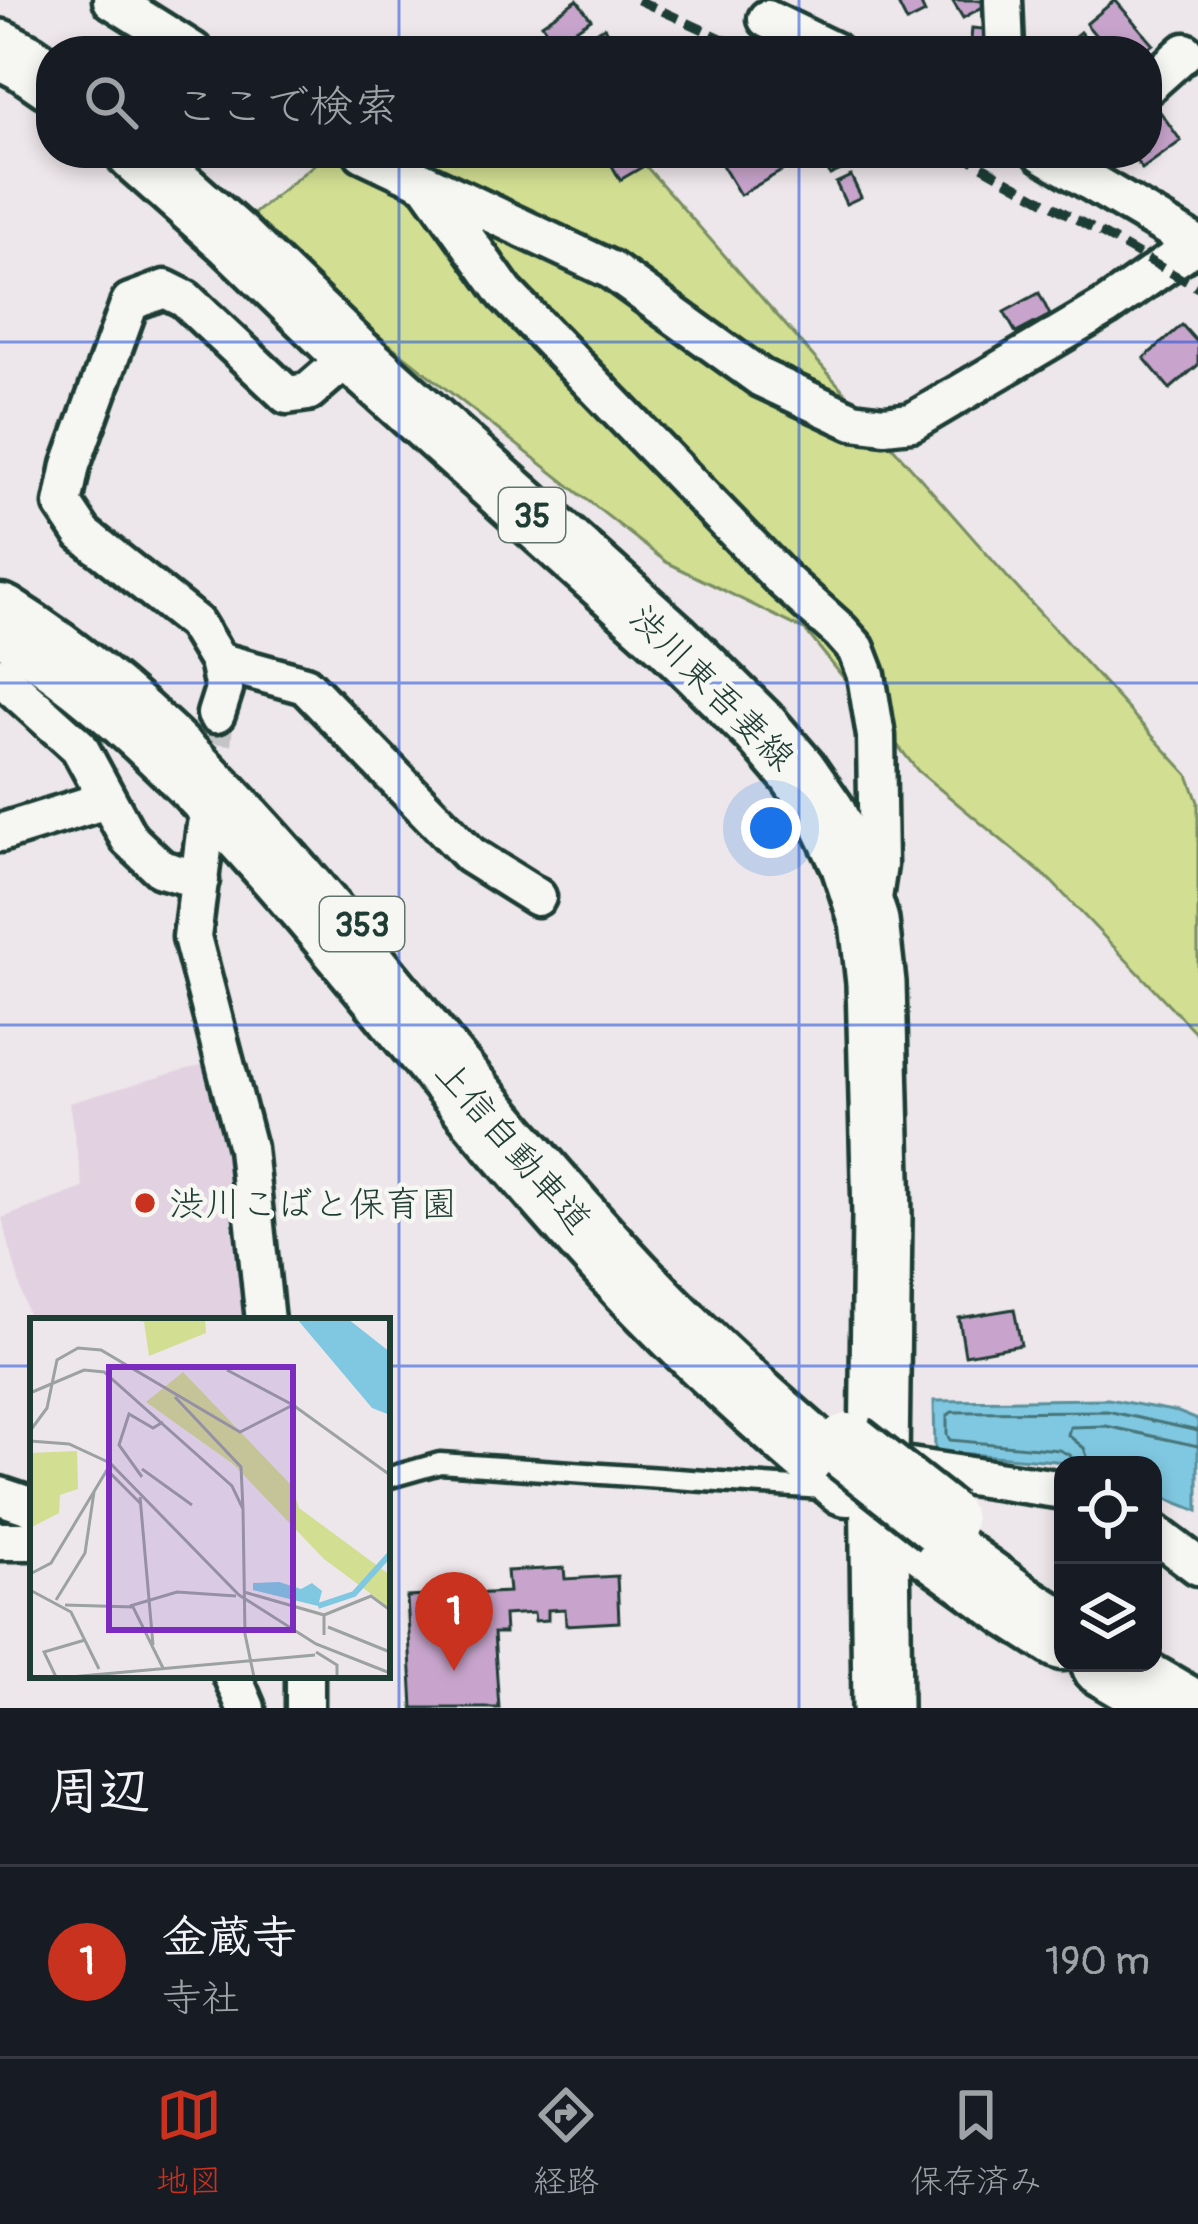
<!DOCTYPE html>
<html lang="ja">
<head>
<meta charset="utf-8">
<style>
	:root { --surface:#171b24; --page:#242831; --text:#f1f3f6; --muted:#9ea1a6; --line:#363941; --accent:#c8321e }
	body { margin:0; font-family:Pangolin,"Klee One",sans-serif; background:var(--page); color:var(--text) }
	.controls { position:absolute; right:36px; bottom:36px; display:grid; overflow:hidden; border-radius:24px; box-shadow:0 6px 18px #0003 }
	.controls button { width:108px; height:108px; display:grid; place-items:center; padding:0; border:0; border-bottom:3px solid var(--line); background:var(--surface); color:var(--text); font:60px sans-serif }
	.you { position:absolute; left:771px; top:828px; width:42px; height:42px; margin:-30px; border:9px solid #fff; border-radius:50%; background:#1a73e8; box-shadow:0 0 0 18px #1a73e833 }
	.badge { display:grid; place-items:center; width:78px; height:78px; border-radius:50%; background:var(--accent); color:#fff; font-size:39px; font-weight:700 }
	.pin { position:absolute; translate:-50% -99px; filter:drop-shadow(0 3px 6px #0008) }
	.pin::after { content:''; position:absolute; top:63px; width:42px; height:36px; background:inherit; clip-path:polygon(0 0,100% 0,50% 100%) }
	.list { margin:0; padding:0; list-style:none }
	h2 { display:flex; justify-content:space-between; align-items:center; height:156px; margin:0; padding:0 48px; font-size:51px }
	h2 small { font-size:39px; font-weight:400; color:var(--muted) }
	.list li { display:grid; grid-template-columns:78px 1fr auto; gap:36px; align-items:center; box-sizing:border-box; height:192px; padding:0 48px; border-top:3px solid var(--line) }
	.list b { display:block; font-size:45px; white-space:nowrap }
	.list p { margin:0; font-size:39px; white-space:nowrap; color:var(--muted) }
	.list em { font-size:39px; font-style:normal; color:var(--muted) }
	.icon { flex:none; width:66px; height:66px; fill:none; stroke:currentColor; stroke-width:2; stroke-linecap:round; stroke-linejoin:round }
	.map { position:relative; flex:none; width:1198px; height:1708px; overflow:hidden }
	.search { position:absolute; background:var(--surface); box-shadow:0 6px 18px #0003; left:36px; right:36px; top:36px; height:132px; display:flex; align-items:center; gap:30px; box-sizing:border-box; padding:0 42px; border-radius:48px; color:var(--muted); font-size:45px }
	.sheet { height:348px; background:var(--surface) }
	nav { display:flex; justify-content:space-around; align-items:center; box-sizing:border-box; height:168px; border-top:3px solid var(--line); background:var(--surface); font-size:33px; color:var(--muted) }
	nav a { display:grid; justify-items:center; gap:6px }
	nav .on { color:var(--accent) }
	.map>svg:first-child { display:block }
	.built { fill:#e2d2e1 }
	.green { fill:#d2df92; stroke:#788e63; stroke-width:3 }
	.water { fill:#80c8e1; stroke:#59909c; stroke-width:3 }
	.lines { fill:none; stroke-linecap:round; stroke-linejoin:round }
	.shore { stroke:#467579; stroke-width:3 }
	.building { fill:#c8a4cc; stroke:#1f3d34; stroke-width:3 }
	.street-tunnel { stroke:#c4c4c6; stroke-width:36; stroke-dasharray:36 18; stroke-linecap:butt }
	.lane-casing { stroke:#1f3d34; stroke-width:27 }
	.street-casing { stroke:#1f3d34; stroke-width:45 }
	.primary-casing { stroke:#1f3d34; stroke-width:66 }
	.highway-casing { stroke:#1f3d34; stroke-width:75 }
	.lane { stroke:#f6f6f2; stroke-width:18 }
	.street { stroke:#f6f6f2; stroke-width:36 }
	.primary { stroke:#f6f6f2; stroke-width:57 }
	.highway { stroke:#f6f6f2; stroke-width:66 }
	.rail { stroke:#1f3d34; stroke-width:9; stroke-dasharray:18 9; stroke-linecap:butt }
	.highway-bridge-casing { stroke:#1f3d34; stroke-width:75; stroke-linecap:butt }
	.highway-bridge { stroke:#f6f6f2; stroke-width:66 }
	.grid { fill:none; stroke:#1d4ed8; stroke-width:3; stroke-opacity:0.55 }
	.poi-dot { fill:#c8321e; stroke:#f6f6f2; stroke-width:4.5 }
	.labels { text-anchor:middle; stroke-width:9; stroke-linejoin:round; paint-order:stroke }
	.shield { fill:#f6f6f2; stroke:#60746d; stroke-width:3 }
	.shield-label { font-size:33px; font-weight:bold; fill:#1f3d34 }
	.street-label { font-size:36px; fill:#1f3d34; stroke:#f6f6f2 }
	.poi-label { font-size:36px; fill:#1f3d34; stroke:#f6f6f2; text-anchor:start }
	.inset-river { fill:none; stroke:#80c8e1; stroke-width:6 }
	.inset-road { fill:none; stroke:#9ba2a1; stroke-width:3 }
	.view { fill:#7b2cbf; fill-opacity:0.15; stroke:#7b2cbf; stroke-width:6 }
	.inset-edge { fill:none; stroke:#1f3d34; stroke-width:6 }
</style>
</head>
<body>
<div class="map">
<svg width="1198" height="1708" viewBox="0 0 1198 1708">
	<rect width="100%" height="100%" fill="#ede6ea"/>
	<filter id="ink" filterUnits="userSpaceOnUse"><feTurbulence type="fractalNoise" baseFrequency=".00833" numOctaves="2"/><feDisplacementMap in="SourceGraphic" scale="24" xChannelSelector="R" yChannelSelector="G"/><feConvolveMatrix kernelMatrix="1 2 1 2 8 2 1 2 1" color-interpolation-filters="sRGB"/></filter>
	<g filter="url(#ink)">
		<path class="built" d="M 215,1061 L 260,1321 L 33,1321 L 33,1334 L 2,1218 L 83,1188 L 69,1103 Z"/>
		<path class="green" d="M 328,153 L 634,153 L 637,156 L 1009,579 L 1188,775 L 1198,802 L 1198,1035 L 1051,881 L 918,771 L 806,631 L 666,562 L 239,226 Z"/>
		<path class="water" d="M 1108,1399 L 1178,1412 L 1198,1420 L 1198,1511 L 1153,1493 L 1153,1465 L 1068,1465 L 1055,1461 L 935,1451 L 934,1401 Z"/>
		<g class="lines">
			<path class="shore" d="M 1075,1465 L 1070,1455 L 1059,1450 L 950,1440 L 947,1435 L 947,1416 L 952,1412 L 1107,1411 L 1198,1431
				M 1090,1465 L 1084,1448 L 1068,1435 L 1070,1427 L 1106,1426 L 1198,1446"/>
		</g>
		<path class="building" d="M 577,0 L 591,19 L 555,43 L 542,24 Z
			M 896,0 L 919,0 L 925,13 L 907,22 Z
			M 952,0 L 983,0 L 986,5 L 963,18 Z
			M 1115,0 L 1153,44 L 1144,51 L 1109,51 L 1086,24 Z
			M 604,27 L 618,51 L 564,51 Z
			M 972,28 L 994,30 L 992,51 L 970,51 Z
			M 1080,32 L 1095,51 L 1057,51 Z
			M 1156,106 L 1181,141 L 1142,169 L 1130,153 L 1147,153 L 1147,113 Z
			M 605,153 L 666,153 L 620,180 Z
			M 719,153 L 813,153 L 740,195 L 716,155 Z
			M 820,153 L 842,153 L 848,167 L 830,175 Z
			M 1095,153 L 1115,153 L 1121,162 L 1107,171 Z
			M 851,176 L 861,197 L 846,204 L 836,183 Z
			M 1039,293 L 1050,315 L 1016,333 L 1004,312 Z
			M 1182,325 L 1198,343 L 1198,365 L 1170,389 L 1144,358 Z
			M 1014,1309 L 1021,1345 L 965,1355 L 959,1318 Z
			M 564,1568 L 565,1579 L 617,1576 L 619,1622 L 566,1625 L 565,1609 L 548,1610 L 548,1620 L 535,1621 L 534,1613 L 504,1615 L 505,1633 L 494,1633 L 499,1708 L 413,1708 L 407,1597 L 509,1592 L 507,1571 Z"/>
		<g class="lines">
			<path class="street-tunnel" d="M 208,797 L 216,714"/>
			<g class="lane-casing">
				<path id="lane" d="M 387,1478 L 440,1463 L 823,1489"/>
			</g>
			<g class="street-casing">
				<path id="street" d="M 112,0 L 193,51
					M 1003,0 L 1005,51
					M 767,19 L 833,51
					M 1147,86 L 1185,52
					M 363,153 L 611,270 L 761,378 L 853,421 L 884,425 L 912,422 L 1106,307 L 1196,244
					M 1042,153 L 1198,245
					M 428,185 L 505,293 L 782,579 L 840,631 L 856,649 L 866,675 L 876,736 L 878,865 L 872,905
					M 218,661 L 305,685 L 470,855 L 537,897
					M 0,676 L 79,747 L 129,839 L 161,869 L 200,880
					M 216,714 L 224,689 L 218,661 L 195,623 L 83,534 L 63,504 L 71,465 L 130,302 L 165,289 L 185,299 L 287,395 L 308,392 L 352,354
					M 206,825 L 192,937 L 247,1148 L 265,1321
					M 0,833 L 106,800
					M 883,1463 L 1063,1490
					M 0,1496 L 33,1507
					M 1153,1532 L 1198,1566
					M 0,1541 L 33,1541
					M 232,1675 L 246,1708
					M 305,1675 L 305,1708"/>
			</g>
			<g class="primary-casing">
				<path id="primary" d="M 0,49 L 25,62 L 51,80
					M 136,153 L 233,239 L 352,354 L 672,641 L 760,728 L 797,771 L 826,813 L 850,863 L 869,921 L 876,983 L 882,1216 L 879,1463 L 882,1708"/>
			</g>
			<g class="highway-casing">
				<path id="highway" d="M 0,618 C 206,746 355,965 512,1147 C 563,1206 615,1267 671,1322 C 727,1378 787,1430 847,1482
					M 929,1543 L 1016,1606 L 1063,1636
					M 1105,1663 L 1182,1708"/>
			</g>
			<use href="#lane" class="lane"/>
			<use href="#street" class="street"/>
			<use href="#primary" class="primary"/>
			<use href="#highway" class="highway"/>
			<path class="rail" d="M 638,0 L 750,51
				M 959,153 L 1198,288"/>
			<g class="highway-bridge-casing">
				<path id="highway-bridge" d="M 848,1447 L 942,1521"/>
			</g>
			<use href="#highway-bridge" class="highway-bridge"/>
		</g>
	</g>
	<path class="grid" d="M 399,0 L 399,51M 799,0 L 799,51M 399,153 L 399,1708M 799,153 L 799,1708M 0,342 L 1198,342M 0,683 L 1198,683M 0,1025 L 1198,1025M 0,1366 L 33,1366M 387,1366 L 1198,1366"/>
	<circle class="poi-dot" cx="145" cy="1203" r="12"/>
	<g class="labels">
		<g class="shield">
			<rect x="499" y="488" width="66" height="54" rx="9"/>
			<rect x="320" y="897" width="84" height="54" rx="9"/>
		</g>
		<g class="shield-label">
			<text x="532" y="527">35</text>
			<text x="362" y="936">353</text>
		</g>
		<g class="street-label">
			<text transform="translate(713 687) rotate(45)" y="13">渋川東吾妻線</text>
			<text transform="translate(514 1146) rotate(49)" y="13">上信自動車道</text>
		</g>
		<g class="poi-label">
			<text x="169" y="1216">渋川こばと保育園</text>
		</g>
	</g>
	<g transform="translate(30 1318)">
		<rect width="360" height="360" fill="#ede6ea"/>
		<path d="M 97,1 L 175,1 L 176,15 L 119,38 L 114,4 ZM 153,54 L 262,168 L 269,190 L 360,257 L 360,290 L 294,241 L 203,146 L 116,84 ZM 47,133 L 48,171 L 30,177 L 29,195 L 0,210 L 0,135 Z" fill="#d2df92"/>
		<path d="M 267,1 L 318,1 L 360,34 L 360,97 L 342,90 ZM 249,264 L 271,271 L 282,265 L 292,273 L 288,288 L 223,272 L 223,265 Z" fill="#80c8e1"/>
		<path class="inset-river" d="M 288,288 L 324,276 L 360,236"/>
		<path class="inset-road" d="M 197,52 L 263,87 L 360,157M 0,75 L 54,52 L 74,54 L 202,168 L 213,191 L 215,316 L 224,359M 145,79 L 211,149 L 213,191M 0,113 L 17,90 L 27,42 L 48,30 L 71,32 L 210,114 L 263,87M 0,123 L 39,126 L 80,145 L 209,277 L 286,326 L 360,355M 112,151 L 162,187M 112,159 L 89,127 L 99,96 L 123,110 L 133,104M 110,179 L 123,327M 0,256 L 21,245 L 77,152 L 110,185M 0,272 L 41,294 L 69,351M 214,274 L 294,297 L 294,317M 26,282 L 55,235 L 64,174M 35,287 L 103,289 L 133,350M 100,288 L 147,274 L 206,278M 294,297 L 341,278 L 360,292M 298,309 L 360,334M 286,334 L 307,347 L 307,359M 26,359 L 14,334 L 55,322M 40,359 L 285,337"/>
		<path class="view" d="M 79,49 L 263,49 L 263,312 L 79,312 Z"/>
		<rect width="360" height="360" class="inset-edge"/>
	</g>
</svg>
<div class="controls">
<button><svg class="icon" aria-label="locate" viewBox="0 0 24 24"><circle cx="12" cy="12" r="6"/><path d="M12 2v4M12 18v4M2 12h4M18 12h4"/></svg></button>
<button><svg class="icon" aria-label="layers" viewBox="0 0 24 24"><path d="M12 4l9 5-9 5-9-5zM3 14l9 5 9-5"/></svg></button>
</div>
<div class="you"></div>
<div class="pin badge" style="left:454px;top:1671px">1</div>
<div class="search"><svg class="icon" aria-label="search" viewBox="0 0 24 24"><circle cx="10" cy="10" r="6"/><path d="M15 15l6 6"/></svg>ここで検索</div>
</div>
<section class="sheet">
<h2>周辺<small></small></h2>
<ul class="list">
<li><span class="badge">1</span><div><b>金蔵寺</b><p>寺社</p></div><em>190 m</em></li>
</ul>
</section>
<nav>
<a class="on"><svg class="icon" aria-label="map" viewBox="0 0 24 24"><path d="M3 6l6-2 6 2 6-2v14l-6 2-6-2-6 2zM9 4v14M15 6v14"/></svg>地図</a>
<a><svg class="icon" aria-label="directions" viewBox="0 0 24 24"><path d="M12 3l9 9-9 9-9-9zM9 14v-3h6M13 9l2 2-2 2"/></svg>経路</a>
<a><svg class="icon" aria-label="saved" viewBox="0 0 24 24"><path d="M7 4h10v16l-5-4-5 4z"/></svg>保存済み</a>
</nav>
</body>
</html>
